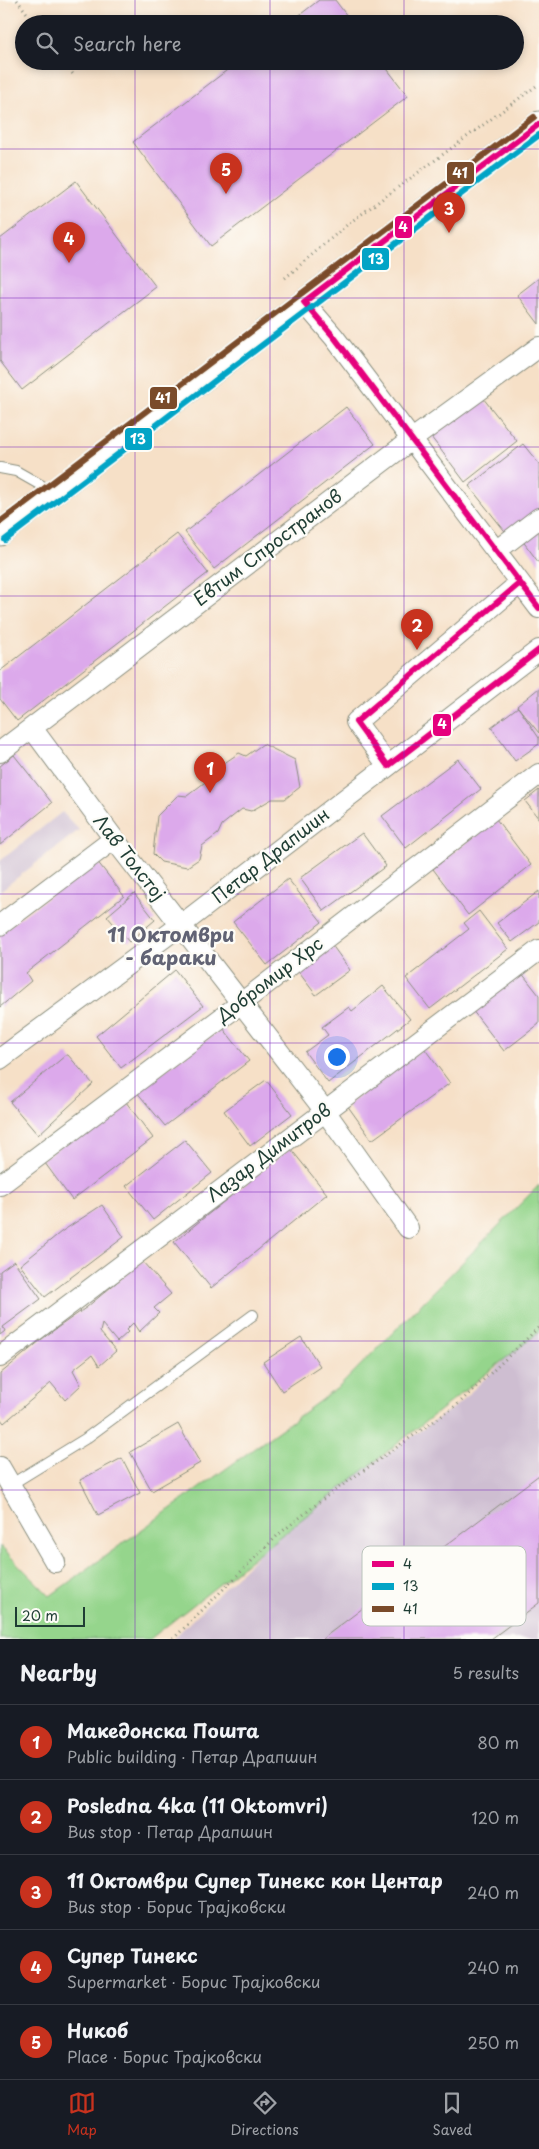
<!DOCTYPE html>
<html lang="en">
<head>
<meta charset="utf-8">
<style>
	:root { --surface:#171b24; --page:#242831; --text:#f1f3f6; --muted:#9ea1a6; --line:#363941; --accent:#c8321e }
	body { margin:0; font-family:"Playpen Sans",sans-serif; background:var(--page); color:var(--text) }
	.scale { position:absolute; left:15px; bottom:12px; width:70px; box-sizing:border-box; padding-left:5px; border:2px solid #1f3d34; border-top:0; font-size:14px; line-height:18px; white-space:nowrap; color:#1f3d34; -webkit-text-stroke:4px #fdfcf7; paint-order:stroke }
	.you { position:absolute; left:336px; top:1056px; width:18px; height:18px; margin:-12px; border:4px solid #fff; border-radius:50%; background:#1a73e8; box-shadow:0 0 0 8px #1a73e833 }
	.badge { display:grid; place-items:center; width:32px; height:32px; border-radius:50%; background:var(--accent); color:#fff; font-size:16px; font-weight:700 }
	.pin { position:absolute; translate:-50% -41px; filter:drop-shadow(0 1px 2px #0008) }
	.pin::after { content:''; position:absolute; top:26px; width:18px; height:15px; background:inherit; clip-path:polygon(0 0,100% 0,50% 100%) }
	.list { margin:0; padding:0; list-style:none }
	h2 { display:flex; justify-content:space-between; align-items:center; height:65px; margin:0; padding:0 20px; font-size:21px }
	h2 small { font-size:16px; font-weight:400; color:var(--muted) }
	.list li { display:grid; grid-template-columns:32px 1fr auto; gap:15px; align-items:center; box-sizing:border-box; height:75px; padding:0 20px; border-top:1px solid var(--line) }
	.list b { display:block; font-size:19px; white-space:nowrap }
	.list p { margin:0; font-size:16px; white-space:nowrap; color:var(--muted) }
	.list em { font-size:16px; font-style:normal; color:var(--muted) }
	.icon { flex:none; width:28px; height:28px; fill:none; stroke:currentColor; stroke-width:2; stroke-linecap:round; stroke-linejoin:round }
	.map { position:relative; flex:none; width:539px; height:1639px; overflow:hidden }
	.search { position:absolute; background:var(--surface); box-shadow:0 2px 8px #0003; left:15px; right:15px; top:15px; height:55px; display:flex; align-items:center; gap:12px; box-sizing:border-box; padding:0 18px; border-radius:28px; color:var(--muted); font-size:19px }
	.sheet { height:440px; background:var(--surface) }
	nav { display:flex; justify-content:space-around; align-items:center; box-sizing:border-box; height:70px; border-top:1px solid var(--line); background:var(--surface); font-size:14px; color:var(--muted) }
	nav a { display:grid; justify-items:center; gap:2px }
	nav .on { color:var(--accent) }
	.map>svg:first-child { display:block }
	.industrial { fill:#cebed1 }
	.green { fill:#95d58c; stroke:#5a8960 }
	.building { fill:#dca9eb }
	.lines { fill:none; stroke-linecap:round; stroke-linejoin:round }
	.service-casing { stroke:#8a8e7e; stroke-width:12 }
	.minor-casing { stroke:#8a8e7e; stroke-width:22 }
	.tertiary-casing { stroke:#8a8e7e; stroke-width:27 }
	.path { stroke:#8a8e7e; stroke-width:3; stroke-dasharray:1 4; stroke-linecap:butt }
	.service { stroke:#fff; stroke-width:10 }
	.minor { stroke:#fff; stroke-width:20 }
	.tertiary { stroke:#fff; stroke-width:25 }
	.bus-1-casing { stroke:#fdfcf7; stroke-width:10 }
	.bus-2-casing { stroke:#fdfcf7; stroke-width:10 }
	.bus-3-casing { stroke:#fdfcf7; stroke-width:10 }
	.bus-1 { stroke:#e5007d; stroke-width:6 }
	.bus-2 { stroke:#02a4c6; stroke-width:6 }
	.bus-3 { stroke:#7a4b2a; stroke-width:6 }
	.grid { fill:none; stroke:#7b2cbf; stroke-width:1; stroke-opacity:0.55 }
	.labels { text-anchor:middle; stroke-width:4.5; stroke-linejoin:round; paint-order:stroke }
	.street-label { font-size:18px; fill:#1f3d34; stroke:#fdfcf7 }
	.quarter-label { font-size:20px; font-weight:bold; fill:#616374; stroke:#fdfcf7 }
	.key { fill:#fdfcf7; stroke:#bac3bc; stroke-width:1 }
	.key-label { font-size:14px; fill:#1f3d34 }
	.line-badge { stroke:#fdfcf7; stroke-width:2 }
	.badge-label { font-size:14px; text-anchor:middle; font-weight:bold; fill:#fff }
</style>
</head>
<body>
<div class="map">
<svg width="539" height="1639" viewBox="0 0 539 1639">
	<rect width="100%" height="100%" fill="#fdfcf7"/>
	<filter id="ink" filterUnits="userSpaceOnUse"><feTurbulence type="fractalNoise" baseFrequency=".02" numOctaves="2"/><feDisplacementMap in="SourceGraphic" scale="10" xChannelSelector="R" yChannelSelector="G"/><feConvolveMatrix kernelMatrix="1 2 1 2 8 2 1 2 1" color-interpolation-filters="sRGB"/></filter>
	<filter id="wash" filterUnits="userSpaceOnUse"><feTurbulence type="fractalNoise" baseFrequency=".0096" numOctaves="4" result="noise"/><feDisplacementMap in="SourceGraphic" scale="20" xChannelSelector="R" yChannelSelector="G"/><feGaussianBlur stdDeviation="1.12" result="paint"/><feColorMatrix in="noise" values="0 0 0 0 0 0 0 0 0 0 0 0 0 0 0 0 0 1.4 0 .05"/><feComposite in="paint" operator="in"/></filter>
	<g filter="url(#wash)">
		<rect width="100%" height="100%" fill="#f6e0c7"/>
		<path class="industrial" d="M 62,812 L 79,830 L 0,891 L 0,861 Z
			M 539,1327 L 539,1639 L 173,1639 L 279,1534 L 327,1496 L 457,1405 Z"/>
		<path class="green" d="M 539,1185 L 539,1332 L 150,1639 L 0,1639 L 0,1546 L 50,1596 L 339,1387 Z"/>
		<g id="blocks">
			<path class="building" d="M 319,0 L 335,0 L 353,24 L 288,24 Z
				M 239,61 L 381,61 L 408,96 L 211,246 L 133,142 Z
				M 76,181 L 156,287 L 22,390 L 0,361 L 0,239 Z
				M 539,278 L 539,324 L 517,295 Z
				M 483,398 L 517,441 L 465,482 L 431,437 Z
				M 346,407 L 375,444 L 214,569 L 185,532 Z
				M 523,444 L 539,464 L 539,511 L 508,535 L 469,486 Z
				M 539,527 L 539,563 L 522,540 Z
				M 177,534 L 208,573 L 17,721 L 0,699 L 0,671 Z
				M 539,688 L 539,733 L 517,706 Z
				M 518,707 L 539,738 L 539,744 L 515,761 L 491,727 Z
				M 263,744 L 295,760 L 300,787 L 285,799 L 272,799 L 251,811 L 242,809 L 222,825 L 218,834 L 202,846 L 199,859 L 187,867 L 161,862 L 153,854 L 157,816 L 178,795 L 187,796 L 213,776 L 220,766 L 239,753 L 246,756 Z
				M 14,755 L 52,803 L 0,845 L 0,766 Z
				M 458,759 L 481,789 L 406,848 L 382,816 Z
				M 539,790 L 539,819 L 525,801 Z
				M 496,819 L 531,865 L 468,915 L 433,869 Z
				M 362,833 L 386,866 L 324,911 L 300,878 Z
				M 97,861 L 124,896 L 26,973 L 31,981 L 0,1007 L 0,933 Z
				M 288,879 L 322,922 L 267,965 L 233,922 Z
				M 539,891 L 539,922 L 512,942 L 497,923 Z
				M 134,893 L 155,920 L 129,942 L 107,916 Z
				M 479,911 L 508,949 L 430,1009 L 406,978 L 469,929 L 464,923 Z
				M 329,941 L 350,970 L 316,995 L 294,966 Z
				M 175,970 L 203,1006 L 121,1068 L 96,1036 Z
				M 521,972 L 539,995 L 539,1024 L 504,1051 L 472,1010 Z
				M 383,986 L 410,1019 L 328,1083 L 305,1052 L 328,1035 L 322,1027 L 349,1007 L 352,1011 Z
				M 223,1028 L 249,1061 L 165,1126 L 136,1091 Z
				M 424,1048 L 450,1083 L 372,1140 L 347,1105 Z
				M 66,1055 L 68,1055 L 93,1084 L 38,1135 L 10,1102 Z
				M 266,1080 L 292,1114 L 250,1146 L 224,1111 Z
				M 126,1102 L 153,1138 L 72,1200 L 42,1159 Z
				M 185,1140 L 212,1173 L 153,1220 L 126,1186 Z
				M 290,1148 L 327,1194 L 211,1288 L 174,1242 Z
				M 102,1205 L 124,1237 L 45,1297 L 20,1265 L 61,1232 Z
				M 14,1261 L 41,1299 L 3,1327 L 5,1331 L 0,1335 L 0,1271 Z
				M 142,1261 L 171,1294 L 154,1308 L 159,1313 L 139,1332 L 133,1323 L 126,1330 L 128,1332 L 117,1342 L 102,1324 L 100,1332 L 116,1351 L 99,1366 L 92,1355 L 73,1370 L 81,1385 L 65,1400 L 51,1383 L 4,1423 L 0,1418 L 0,1374 L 47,1335 L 87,1307 Z
				M 301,1337 L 320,1366 L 282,1391 L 263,1362 Z
				M 178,1424 L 200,1463 L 152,1491 L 130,1452 Z
				M 122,1458 L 140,1493 L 98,1515 L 80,1480 Z
				M 539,1475 L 539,1603 L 491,1639 L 322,1639 Z"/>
		</g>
	</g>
	<g filter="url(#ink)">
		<use href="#blocks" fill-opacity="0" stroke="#8a8e7e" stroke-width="1"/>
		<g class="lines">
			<g class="service-casing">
				<path id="service" d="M 0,468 L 16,471 L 53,492
					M 10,1485 L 85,1439 L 253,1315"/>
			</g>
			<g class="minor-casing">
				<path id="minor" d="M 304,302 L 334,337 L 539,608
					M 496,551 L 539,518
					M 32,728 L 114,839 L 325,1111 L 408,1228
					M 0,752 L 411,440 L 539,347
					M 388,766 L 356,722 L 520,583
					M 0,925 L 114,839
					M 0,1059 L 181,925 L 539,650
					M 0,1185 L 240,1004 L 539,774
					M 0,1357 L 539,950
					M 0,1467 L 55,1562"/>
			</g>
			<g class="tertiary-casing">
				<path id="tertiary" d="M 0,533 L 539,124"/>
			</g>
			<path class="path" d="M 17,0 L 35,24
				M 63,61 L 75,77
				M 285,278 L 348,224 L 539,84
				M 173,1639 L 279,1534 L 327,1496 L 457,1405 L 539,1327"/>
			<use href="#service" class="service"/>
			<use href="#minor" class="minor"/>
			<use href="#tertiary" class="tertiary"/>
			<g class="bus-1-casing">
				<path id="bus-1" d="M 539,124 L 304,302 L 334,337 L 539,608
					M 356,722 L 388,766 L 539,650
					M 356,722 L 520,583"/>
			</g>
			<g class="bus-2-casing">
				<path id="bus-2" d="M 5,540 L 539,135"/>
			</g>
			<g class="bus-3-casing">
				<path id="bus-3" d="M 0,522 L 534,117"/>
			</g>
			<use href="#bus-1" class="bus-1"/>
			<use href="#bus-2" class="bus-2"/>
			<use href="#bus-3" class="bus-3"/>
		</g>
	</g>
	<path class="grid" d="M 135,0 L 135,24M 270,0 L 270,24M 404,0 L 404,24M 135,61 L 135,1639M 270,61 L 270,1639M 404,61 L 404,1639M 0,149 L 539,149M 0,298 L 539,298M 0,447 L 539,447M 0,596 L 539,596M 0,745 L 539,745M 0,894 L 539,894M 0,1043 L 539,1043M 0,1192 L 539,1192M 0,1341 L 539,1341M 0,1490 L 539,1490"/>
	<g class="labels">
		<g class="street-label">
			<text transform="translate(268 548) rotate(-37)" y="6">Евтим Спространов</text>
			<text transform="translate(271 856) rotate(-38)" y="6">Петар Драпшин</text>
			<text transform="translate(129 858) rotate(52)" y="6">Лав Толстој</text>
			<text transform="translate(270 980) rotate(-37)" y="6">Добромир Хрс</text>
			<text transform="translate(269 1153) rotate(-37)" y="6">Лазар Димитров</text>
		</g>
		<g class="quarter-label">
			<text x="171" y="942">11 Октомври<tspan x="171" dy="23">- бараки</tspan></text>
		</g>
	</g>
	<rect x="362" y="1546" width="164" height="80" rx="8" class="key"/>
	<rect x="372" y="1561" width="22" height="6" fill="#e5007d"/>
	<rect x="372" y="1583" width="22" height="7" fill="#02a4c6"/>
	<rect x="372" y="1606" width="22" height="6" fill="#7a4b2a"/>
	<g class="key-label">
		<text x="403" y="1569">4</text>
		<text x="403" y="1591">13</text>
		<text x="403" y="1614">41</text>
	</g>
	<g class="line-badge">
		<rect x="446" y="161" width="29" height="24" rx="5" fill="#7a4b2a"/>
		<rect x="394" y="215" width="19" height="24" rx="5" fill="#e5007d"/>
		<rect x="361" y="247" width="29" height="24" rx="5" fill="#02a4c6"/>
		<rect x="149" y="386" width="29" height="24" rx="5" fill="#7a4b2a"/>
		<rect x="124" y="427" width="29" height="24" rx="5" fill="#02a4c6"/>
		<rect x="432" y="713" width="20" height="24" rx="5" fill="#e5007d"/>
	</g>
	<g class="badge-label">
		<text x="460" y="178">41</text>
		<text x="403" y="232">4</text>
		<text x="376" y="264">13</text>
		<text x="163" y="403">41</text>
		<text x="138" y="444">13</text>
		<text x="442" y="729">4</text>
	</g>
</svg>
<div class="scale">20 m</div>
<div class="you"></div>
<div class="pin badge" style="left:210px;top:793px">1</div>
<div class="pin badge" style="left:417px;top:650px">2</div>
<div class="pin badge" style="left:449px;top:233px">3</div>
<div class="pin badge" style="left:69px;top:263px">4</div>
<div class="pin badge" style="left:226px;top:194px">5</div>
<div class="search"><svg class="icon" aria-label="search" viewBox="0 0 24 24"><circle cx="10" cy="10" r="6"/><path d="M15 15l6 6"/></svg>Search here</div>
</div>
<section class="sheet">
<h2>Nearby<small>5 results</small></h2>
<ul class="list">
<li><span class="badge">1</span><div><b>Македонска Пошта</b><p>Public building · Петар Драпшин</p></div><em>80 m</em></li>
<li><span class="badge">2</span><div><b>Posledna 4ka (11 Oktomvri)</b><p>Bus stop · Петар Драпшин</p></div><em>120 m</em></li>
<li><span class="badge">3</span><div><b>11 Октомври Супер Тинекс кон Центар</b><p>Bus stop · Борис Трајковски</p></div><em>240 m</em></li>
<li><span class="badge">4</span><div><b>Супер Тинекс</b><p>Supermarket · Борис Трајковски</p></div><em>240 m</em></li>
<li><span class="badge">5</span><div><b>Никоб</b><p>Place · Борис Трајковски</p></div><em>250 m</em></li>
</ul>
</section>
<nav>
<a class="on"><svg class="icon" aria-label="map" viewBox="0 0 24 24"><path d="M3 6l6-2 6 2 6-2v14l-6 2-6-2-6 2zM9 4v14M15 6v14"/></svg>Map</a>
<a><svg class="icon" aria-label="directions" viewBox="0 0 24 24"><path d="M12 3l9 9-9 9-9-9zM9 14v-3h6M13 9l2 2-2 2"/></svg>Directions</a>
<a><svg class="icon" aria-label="saved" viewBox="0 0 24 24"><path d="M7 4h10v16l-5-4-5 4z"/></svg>Saved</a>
</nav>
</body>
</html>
